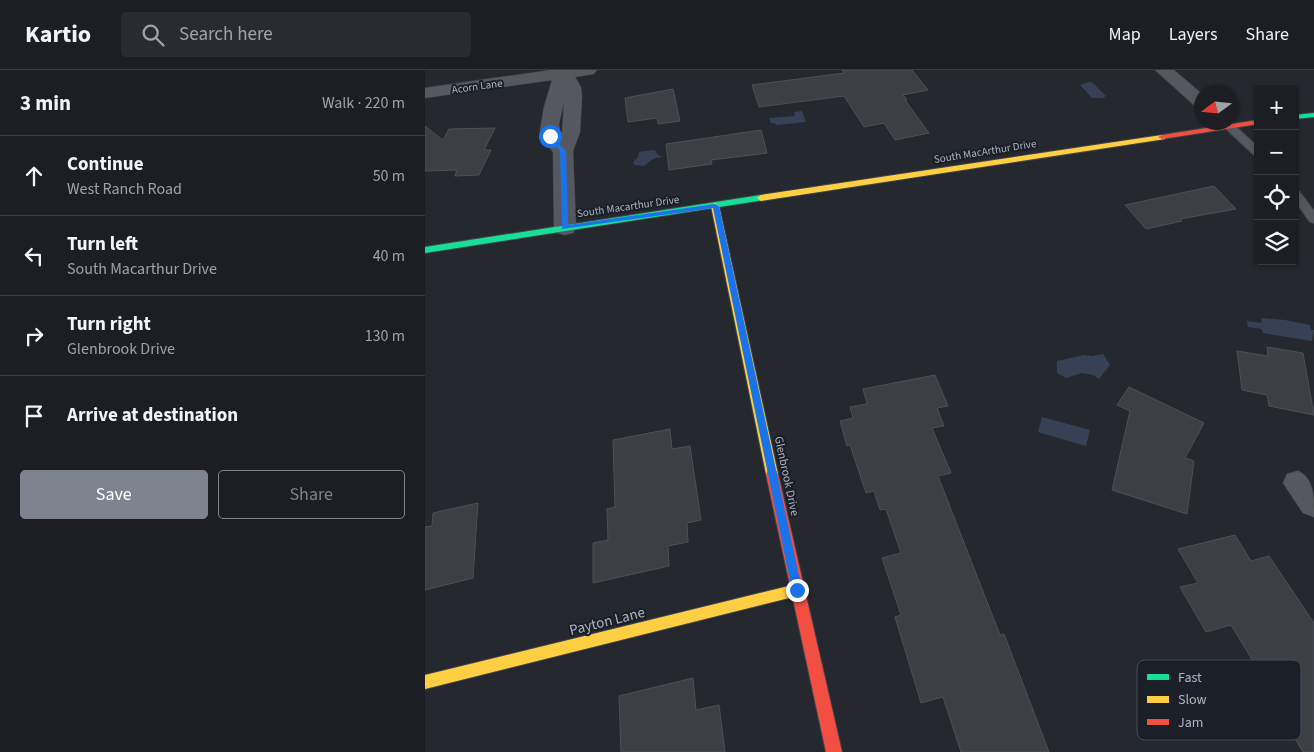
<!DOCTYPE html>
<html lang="en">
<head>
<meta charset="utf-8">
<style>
	:root { --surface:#1c1e23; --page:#292b30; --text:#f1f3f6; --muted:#a0a2a6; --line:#3a3c41; --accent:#7f838d }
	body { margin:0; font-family:"Source Sans 3",sans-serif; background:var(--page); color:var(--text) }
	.controls { position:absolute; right:15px; top:15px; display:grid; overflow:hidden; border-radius:5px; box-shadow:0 1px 4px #0004 }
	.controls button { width:45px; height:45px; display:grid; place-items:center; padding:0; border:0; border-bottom:1px solid var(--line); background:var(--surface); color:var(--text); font:25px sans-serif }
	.compass { position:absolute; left:769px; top:15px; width:45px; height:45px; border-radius:50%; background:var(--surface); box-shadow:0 1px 4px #0004; rotate:255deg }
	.stop { position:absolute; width:15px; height:15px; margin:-11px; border:4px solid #1a73e8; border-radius:50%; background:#fff }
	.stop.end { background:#1a73e8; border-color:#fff; box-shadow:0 1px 5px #0008 }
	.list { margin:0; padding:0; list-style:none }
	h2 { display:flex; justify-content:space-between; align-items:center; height:65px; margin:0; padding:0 20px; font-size:21px }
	h2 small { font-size:16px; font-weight:400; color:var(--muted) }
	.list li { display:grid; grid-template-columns:32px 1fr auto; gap:15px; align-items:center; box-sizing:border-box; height:80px; padding:0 20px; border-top:1px solid var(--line) }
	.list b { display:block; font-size:19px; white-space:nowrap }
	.list p { margin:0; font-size:16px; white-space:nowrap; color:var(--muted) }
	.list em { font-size:16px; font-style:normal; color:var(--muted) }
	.actions { display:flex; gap:10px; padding:15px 20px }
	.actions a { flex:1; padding:11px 0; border:1px solid var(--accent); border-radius:5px; text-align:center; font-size:18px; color:var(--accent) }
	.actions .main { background:var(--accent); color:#fff }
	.icon { flex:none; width:28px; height:28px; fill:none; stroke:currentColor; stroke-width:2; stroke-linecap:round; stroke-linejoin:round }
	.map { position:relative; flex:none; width:889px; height:682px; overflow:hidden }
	header { display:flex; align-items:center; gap:30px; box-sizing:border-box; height:70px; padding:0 25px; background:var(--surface); border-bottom:1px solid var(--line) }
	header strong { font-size:24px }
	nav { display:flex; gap:28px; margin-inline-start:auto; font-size:18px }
	.search { width:350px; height:45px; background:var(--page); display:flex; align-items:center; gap:12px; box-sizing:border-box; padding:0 18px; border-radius:5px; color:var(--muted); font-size:19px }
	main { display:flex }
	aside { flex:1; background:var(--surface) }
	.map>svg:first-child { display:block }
	.water { fill:#374156 }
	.building { fill:#3c3f44; stroke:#4d5057 }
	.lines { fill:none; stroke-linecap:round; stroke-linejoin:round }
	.lane-casing { stroke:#414348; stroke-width:2 }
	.street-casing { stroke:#414348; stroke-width:1 }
	.fast-casing { stroke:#43454c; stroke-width:2 }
	.slow-casing { stroke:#43454c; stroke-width:2 }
	.jam-casing { stroke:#43454c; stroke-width:2 }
	.lane { fill:#55585e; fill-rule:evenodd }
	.street { fill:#55585e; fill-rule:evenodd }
	.fast { fill:#16e098; fill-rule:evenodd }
	.slow { fill:#ffcf43; fill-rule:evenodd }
	.jam { fill:#f24e42; fill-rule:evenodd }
	.route { fill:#1a73e8 }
	.labels { text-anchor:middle; stroke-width:4; stroke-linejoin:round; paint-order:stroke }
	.far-street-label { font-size:11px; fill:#afb4c0; stroke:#1a1f28 }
	.street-label { font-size:12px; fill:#afb4c0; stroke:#1a1f28 }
	.near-street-label { font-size:15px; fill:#afb4c0; stroke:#1a1f28 }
	.key { fill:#1a1f28; stroke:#474c56; stroke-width:1 }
	.key-label { font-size:14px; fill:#afb4c0 }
</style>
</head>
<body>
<header>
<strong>Kartio</strong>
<div class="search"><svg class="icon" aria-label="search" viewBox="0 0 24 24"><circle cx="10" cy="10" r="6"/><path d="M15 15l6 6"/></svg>Search here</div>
<nav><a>Map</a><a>Layers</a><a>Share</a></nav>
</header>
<main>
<aside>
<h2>3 min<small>Walk · 220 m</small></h2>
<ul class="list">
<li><svg class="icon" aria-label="ahead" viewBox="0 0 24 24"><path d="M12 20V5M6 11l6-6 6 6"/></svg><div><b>Continue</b><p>West Ranch Road</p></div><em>50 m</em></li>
<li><svg class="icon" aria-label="left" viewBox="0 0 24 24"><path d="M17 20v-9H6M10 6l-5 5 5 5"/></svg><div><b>Turn left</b><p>South Macarthur Drive</p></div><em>40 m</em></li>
<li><svg class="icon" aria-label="right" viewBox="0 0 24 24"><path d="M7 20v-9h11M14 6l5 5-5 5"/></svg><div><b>Turn right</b><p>Glenbrook Drive</p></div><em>130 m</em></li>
<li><svg class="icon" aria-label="arrive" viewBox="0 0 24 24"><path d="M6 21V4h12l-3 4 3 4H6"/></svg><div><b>Arrive at destination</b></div></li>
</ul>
<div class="actions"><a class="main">Save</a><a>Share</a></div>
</aside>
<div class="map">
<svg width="889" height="682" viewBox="0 0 889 682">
	<rect width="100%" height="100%" fill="#26282f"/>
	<path class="water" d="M 664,12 L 668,13 L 681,26 L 678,28 L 667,28 L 655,15 Z
		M 377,41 L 381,52 L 351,55 L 350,53 L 346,53 L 344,48 L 370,46 L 369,42 Z
		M 227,80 L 231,81 L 232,84 L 237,87 L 228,89 L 219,96 L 210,95 L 208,92 L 213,87 L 214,82 Z
		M 836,248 L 860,250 L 885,255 L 886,260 L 889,260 L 887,271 L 838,263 L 837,259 L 823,257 L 822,251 L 837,253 Z
		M 678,284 L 685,295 L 674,309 L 668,305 L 657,303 L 641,308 L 632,303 L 632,291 L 659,285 L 667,286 Z
		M 617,347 L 665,360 L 661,376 L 613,362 Z"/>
	<path class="building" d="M 417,0 L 487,0 L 503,20 L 478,25 L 482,30 L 480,30 L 504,63 L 470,70 L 459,53 L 439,57 L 419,26 L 334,37 L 327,15 L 419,3 Z
		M 248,19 L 255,51 L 233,54 L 232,48 L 203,52 L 200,28 Z
		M 0,56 L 18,70 L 24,59 L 70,58 L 59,80 L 66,80 L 54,105 L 30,106 L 32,100 L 0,101 Z
		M 336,60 L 342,83 L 286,90 L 287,94 L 244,100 L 241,74 Z
		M 789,116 L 811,139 L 755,149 L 757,151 L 721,159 L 700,135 Z
		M 842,277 L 878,283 L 889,345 L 844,336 L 842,325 L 817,320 L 812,281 L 843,286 Z
		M 510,305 L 523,336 L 512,338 L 519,356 L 507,358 L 526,403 L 513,406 L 575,565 L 579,564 L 624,682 L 536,682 L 518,627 L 496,633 L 470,547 L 476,545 L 457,488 L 476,483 L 461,439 L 455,440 L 449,421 L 441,423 L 425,375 L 422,376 L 415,351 L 428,348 L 425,337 L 442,334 L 438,319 Z
		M 704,317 L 779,353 L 760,388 L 769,391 L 762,444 L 687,420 L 705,341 L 692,335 Z
		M 245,359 L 247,379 L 265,376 L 276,450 L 262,453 L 263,472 L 243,476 L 244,496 L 168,513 L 168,473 L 183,470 L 182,439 L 190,437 L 188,370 Z
		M 53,433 L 48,508 L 0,520 L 0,457 L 7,456 L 8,443 Z
		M 810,465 L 826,491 L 844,486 L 889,553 L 889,682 L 878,682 L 851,637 L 846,638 L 822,598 L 831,596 L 806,555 L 781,562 L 755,517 L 773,513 L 753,479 Z
		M 268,608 L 271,640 L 294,635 L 300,682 L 196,682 L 194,626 Z"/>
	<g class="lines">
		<g class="lane-casing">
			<path id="lane" d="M 804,53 L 808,54 L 833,77 L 833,86 L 829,85 L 800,58 L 799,56 Z
				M 870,120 L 874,121 L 889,141 L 889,153 L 885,152 L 870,131 Z"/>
		</g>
		<g class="street-casing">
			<path id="street" d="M 126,0 L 172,0 L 169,4 L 150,7 L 156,17 L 157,26 L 155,62 L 148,81 L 151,158 L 148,163 L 140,165 L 132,163 L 129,158 L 128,82 L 115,66 L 115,61 L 119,37 L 127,10 L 0,28 L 0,18 ZM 139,32 L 137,62 L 135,66 L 134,54 Z
				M 730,0 L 749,0 L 776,23 L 776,37 L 770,36 Z
				M 873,401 C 889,408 889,426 889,447 L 878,443 L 858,413 L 862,404 Z"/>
		</g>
		<g class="fast-casing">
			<path id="fast" d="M 889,43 L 889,47 L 870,49 L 870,45 Z
				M 336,125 L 339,126 L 339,130 L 0,183 L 0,177 Z"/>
		</g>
		<g class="slow-casing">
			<path id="slow" d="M 737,65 L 740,65 L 740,69 L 336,131 L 332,128 L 336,125 Z
				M 290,133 L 294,136 L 353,404 L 351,408 L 347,409 L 343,408 L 341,404 L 286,136 Z
				M 372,514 L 377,516 L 379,520 L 377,524 L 372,526 L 0,619 L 0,605 Z"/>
		</g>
		<g class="jam-casing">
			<path id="jam" d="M 833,50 L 833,54 L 737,69 L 733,67 L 737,65 Z
				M 347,399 L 351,400 L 353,404 L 417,682 L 401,682 L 341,404 L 343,400 Z"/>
		</g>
		<use href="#lane" class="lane"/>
		<use href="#street" class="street"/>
		<use href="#fast" class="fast"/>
		<use href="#slow" class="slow"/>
		<use href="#jam" class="jam"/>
	</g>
	<path class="route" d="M 125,64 L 141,81 L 143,155 L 290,134 L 294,136 L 377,520 L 375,523 L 372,524 L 367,520 L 288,138 L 137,159 L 135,81 L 123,66 Z"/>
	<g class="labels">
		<g class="far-street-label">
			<text transform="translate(52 16) rotate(-8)" y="4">Acorn Lane</text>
			<text transform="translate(560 81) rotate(-9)" y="4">South MacArthur Drive</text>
			<text transform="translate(203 136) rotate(-8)" y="4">South Macarthur Drive</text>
		</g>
		<g class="street-label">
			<text transform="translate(362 406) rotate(78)" y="4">Glenbrook Drive</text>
		</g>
		<g class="near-street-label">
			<text transform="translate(182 551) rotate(-14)" y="5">Payton Lane</text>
		</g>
	</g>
	<rect x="712" y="590" width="164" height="80" rx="8" class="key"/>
	<rect x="722" y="604" width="22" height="6" fill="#16e098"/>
	<rect x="722" y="626" width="22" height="7" fill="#ffcf43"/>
	<rect x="722" y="649" width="22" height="6" fill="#f24e42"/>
	<g class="key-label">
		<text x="753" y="612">Fast</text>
		<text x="753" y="634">Slow</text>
		<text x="753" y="657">Jam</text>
	</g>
</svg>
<div class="controls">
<button>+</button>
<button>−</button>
<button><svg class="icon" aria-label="locate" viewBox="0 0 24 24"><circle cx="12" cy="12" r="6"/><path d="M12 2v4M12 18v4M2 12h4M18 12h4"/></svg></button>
<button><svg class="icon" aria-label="layers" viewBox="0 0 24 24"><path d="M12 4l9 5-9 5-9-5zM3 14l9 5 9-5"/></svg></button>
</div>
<svg class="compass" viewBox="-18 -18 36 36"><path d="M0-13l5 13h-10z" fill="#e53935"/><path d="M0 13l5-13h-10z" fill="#a0a2a6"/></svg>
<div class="stop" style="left:125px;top:66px"></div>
<div class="stop end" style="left:372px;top:520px"></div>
</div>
</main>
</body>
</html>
